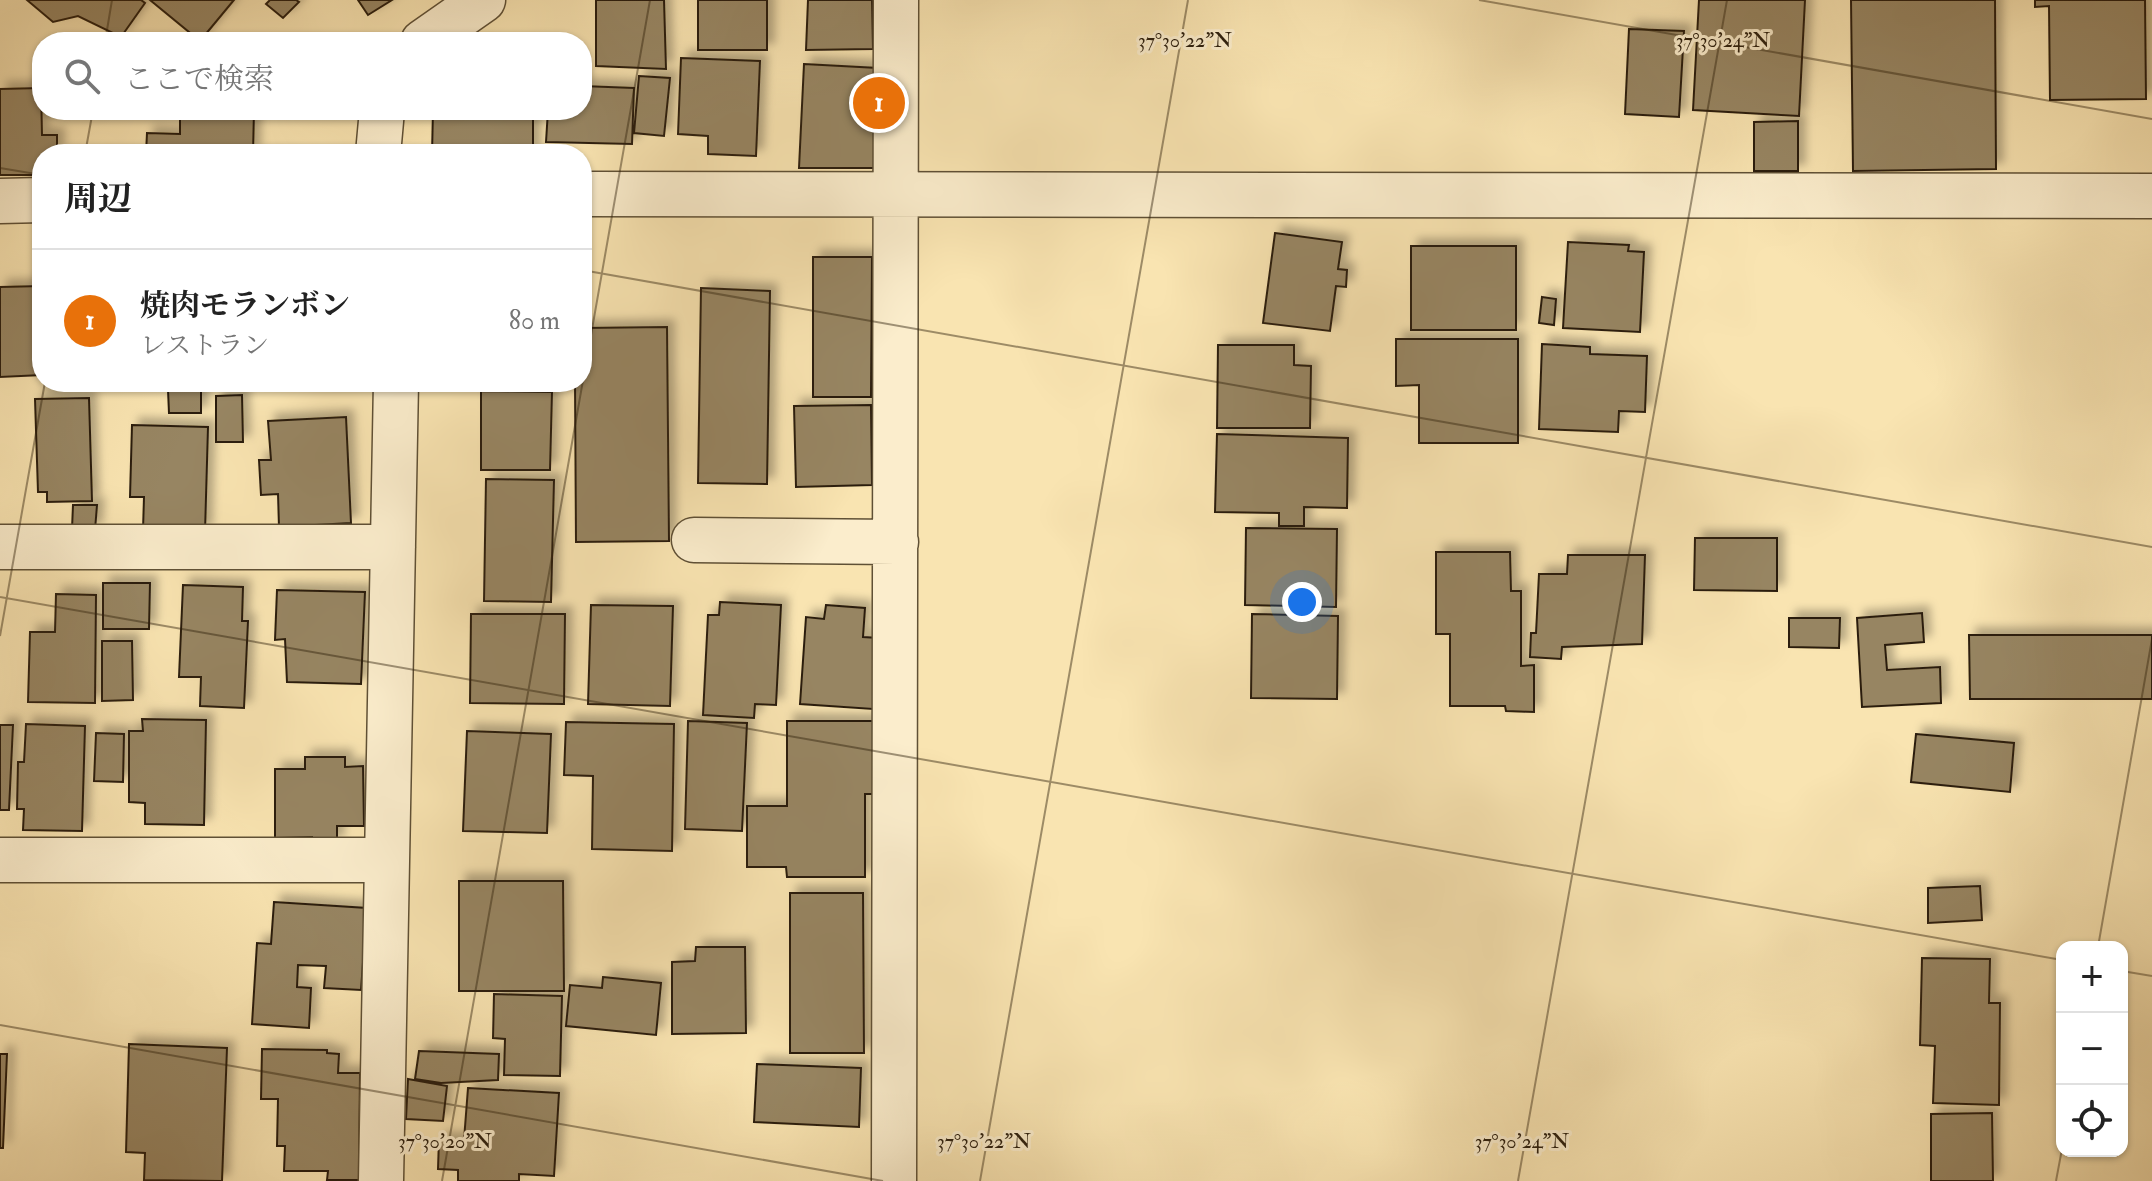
<!DOCTYPE html>
<html lang="ja">
<head>
<meta charset="utf-8">
<style>
	:root { --surface:#fff; --page:#f2f2f2; --text:#222; --muted:#767676; --line:#e0e0e0; --accent:#ea580c }
	body { margin:0; font-family:"IM FELL Double Pica","Noto Serif JP",serif; background:var(--page); color:var(--text) }
	.controls { position:absolute; right:24px; bottom:24px; display:grid; overflow:hidden; border-radius:16px; box-shadow:0 2px 6px #0004 }
	.controls button { width:72px; height:72px; display:grid; place-items:center; padding:0; border:0; border-bottom:2px solid var(--line); background:var(--surface); color:var(--text); font:40px sans-serif }
	.you { position:absolute; left:1302px; top:602px; width:28px; height:28px; margin:-20px; border:6px solid #fff; border-radius:50%; background:#1a73e8; box-shadow:0 0 0 12px #1a73e833 }
	.badge { display:grid; place-items:center; width:52px; height:52px; border-radius:50%; background:var(--accent); color:#fff; font-size:26px; font-weight:700 }
	.pin { position:absolute; translate:-50% -50%; border:4px solid #fff; box-shadow:0 2px 8px #0006 }
	.list { margin:0; padding:0; list-style:none }
	h2 { display:flex; justify-content:space-between; align-items:center; height:104px; margin:0; padding:0 32px; font-size:34px }
	h2 small { font-size:26px; font-weight:400; color:var(--muted) }
	.list li { display:grid; grid-template-columns:52px 1fr auto; gap:24px; align-items:center; box-sizing:border-box; height:144px; padding:0 32px; border-top:2px solid var(--line) }
	.list b { display:block; font-size:30px; white-space:nowrap }
	.list p { margin:0; font-size:26px; white-space:nowrap; color:var(--muted) }
	.list em { font-size:26px; font-style:normal; color:var(--muted) }
	.icon { flex:none; width:44px; height:44px; fill:none; stroke:currentColor; stroke-width:2; stroke-linecap:round; stroke-linejoin:round }
	.map { position:relative; flex:none; width:2152px; height:1181px; overflow:hidden }
	.search { position:absolute; background:var(--surface); box-shadow:0 2px 6px #0004; left:32px; top:32px; width:560px; height:88px; display:flex; align-items:center; gap:20px; box-sizing:border-box; padding:0 28px; border-radius:32px; color:var(--muted); font-size:30px }
	.panel { position:absolute; background:var(--surface); box-shadow:0 2px 6px #0004; left:32px; top:144px; width:560px; height:248px; border-radius:32px }
	.map>svg:first-child { display:block }
	.building { fill:#978562; stroke:#2c1e0c; stroke-width:2; filter:url(#shadow) }
	.lines { fill:none; stroke-linecap:round; stroke-linejoin:round }
	.minor-casing { stroke:#5f5035; stroke-width:47 }
	.minor { stroke:#fbedcc; stroke-width:44 }
	.ticks { fill:none; stroke:#2c1e0c; stroke-width:2; stroke-opacity:0.45 }
	.ticks-label { font-size:20px; text-anchor:middle; fill:#2c1e0c; stroke:#fbedcc; stroke-width:6; stroke-linejoin:round; paint-order:stroke }
</style>
</head>
<body>
<div class="map">
<svg width="2152" height="1181" viewBox="0 0 2152 1181">
	<defs>
		<filter id="shadow"><feDropShadow dx="7" dy="-7" stdDeviation="4" flood-color="#0004"/></filter>
	</defs>
	<rect width="100%" height="100%" fill="#f9e4b1"/>
	<filter id="stains"><feTurbulence type="fractalNoise" baseFrequency=".0025" numOctaves="4"/><feColorMatrix values="0 0 0 0 .2 0 0 0 0 .09 0 0 0 0 .02 0 0 0 .5 -.17"/></filter>
	<radialGradient id="worn" r=".72"><stop offset=".6" stop-color="#630" stop-opacity="0"/><stop offset="1" stop-color="#630" stop-opacity=".3"/></radialGradient>
	<path class="building" d="M 27,0 L 141,0 L 145,3 L 121,37 L 78,16 L 53,22 Z
		M 150,0 L 234,0 L 200,41 Z
		M 270,0 L 296,0 L 299,2 L 283,18 L 266,4 Z
		M 358,0 L 392,0 L 368,15 Z
		M 596,0 L 664,0 L 666,69 L 596,66 Z
		M 698,0 L 767,0 L 767,50 L 698,50 Z
		M 808,0 L 872,0 L 873,49 L 806,50 Z
		M 1699,0 L 1805,0 L 1799,116 L 1693,110 Z
		M 1851,0 L 1995,0 L 1996,169 L 1853,171 Z
		M 2035,0 L 2145,0 L 2146,99 L 2050,100 L 2049,6 L 2035,7 Z
		M 1629,29 L 1684,31 L 1679,117 L 1625,114 Z
		M 681,58 L 760,61 L 756,156 L 708,154 L 708,136 L 678,134 Z
		M 804,64 L 878,68 L 876,168 L 799,168 Z
		M 639,76 L 670,78 L 664,136 L 634,133 Z
		M 582,86 L 634,88 L 632,144 L 546,142 L 548,110 L 582,110 Z
		M 41,88 L 42,135 L 57,135 L 57,154 L 42,154 L 42,175 L 0,175 L 0,89 Z
		M 180,110 L 254,110 L 253,154 L 146,154 L 147,133 L 180,134 Z
		M 433,110 L 533,110 L 533,154 L 432,154 Z
		M 1798,121 L 1798,171 L 1754,171 L 1754,122 Z
		M 1275,233 L 1342,242 L 1338,269 L 1347,270 L 1346,287 L 1336,286 L 1330,331 L 1263,323 Z
		M 1568,242 L 1629,245 L 1628,251 L 1644,252 L 1640,332 L 1563,328 Z
		M 1411,246 L 1516,246 L 1516,330 L 1411,330 Z
		M 813,257 L 872,257 L 871,397 L 813,397 Z
		M 42,286 L 42,375 L 0,377 L 0,287 Z
		M 701,288 L 770,291 L 767,484 L 698,483 Z
		M 1542,297 L 1556,299 L 1554,325 L 1539,323 Z
		M 667,327 L 669,541 L 576,542 L 575,382 L 582,382 L 582,328 Z
		M 1396,339 L 1518,339 L 1518,443 L 1419,443 L 1419,385 L 1396,386 Z
		M 1542,344 L 1590,347 L 1590,354 L 1647,356 L 1645,412 L 1619,411 L 1618,432 L 1539,429 Z
		M 1218,345 L 1294,345 L 1294,365 L 1311,366 L 1310,428 L 1217,428 Z
		M 310,382 L 373,382 L 372,391 L 311,390 Z
		M 168,390 L 201,390 L 201,413 L 169,413 Z
		M 481,391 L 552,392 L 550,470 L 481,470 Z
		M 242,395 L 243,442 L 216,442 L 216,396 Z
		M 89,398 L 92,501 L 47,502 L 47,492 L 38,492 L 35,399 Z
		M 871,405 L 872,485 L 796,487 L 794,406 Z
		M 346,417 L 351,523 L 279,527 L 278,494 L 261,495 L 259,460 L 271,460 L 268,421 Z
		M 132,425 L 208,427 L 205,532 L 143,530 L 144,497 L 130,497 Z
		M 1217,434 L 1348,438 L 1347,508 L 1304,507 L 1304,526 L 1279,526 L 1279,513 L 1215,512 Z
		M 486,479 L 554,480 L 551,602 L 484,601 Z
		M 73,505 L 97,505 L 95,530 L 72,529 Z
		M 1246,528 L 1337,529 L 1336,607 L 1245,605 Z
		M 1695,538 L 1777,538 L 1777,591 L 1694,590 Z
		M 1436,552 L 1510,552 L 1511,591 L 1521,591 L 1521,666 L 1534,665 L 1534,712 L 1506,711 L 1505,706 L 1450,706 L 1450,634 L 1436,634 Z
		M 1568,555 L 1645,555 L 1642,644 L 1562,647 L 1561,659 L 1530,657 L 1531,633 L 1536,633 L 1539,574 L 1567,574 Z
		M 103,583 L 150,583 L 149,629 L 103,629 Z
		M 183,585 L 243,587 L 242,621 L 248,621 L 244,708 L 200,706 L 201,677 L 179,677 Z
		M 277,590 L 365,592 L 361,684 L 287,682 L 285,639 L 275,640 Z
		M 56,594 L 96,595 L 95,703 L 28,702 L 30,632 L 55,632 Z
		M 720,602 L 781,605 L 776,705 L 755,704 L 754,718 L 703,715 L 708,615 L 719,615 Z
		M 591,605 L 673,606 L 670,706 L 588,704 Z
		M 826,605 L 865,608 L 863,637 L 879,638 L 873,709 L 800,704 L 806,617 L 824,619 Z
		M 1922,613 L 1924,642 L 1885,645 L 1887,670 L 1940,667 L 1941,703 L 1862,707 L 1857,618 Z
		M 471,614 L 565,614 L 564,704 L 470,703 Z
		M 1252,614 L 1338,616 L 1337,699 L 1251,698 Z
		M 1789,618 L 1840,618 L 1839,648 L 1789,647 Z
		M 1969,635 L 2152,635 L 2152,699 L 1970,699 Z
		M 102,641 L 132,641 L 133,700 L 102,701 Z
		M 142,719 L 206,720 L 204,825 L 145,824 L 145,803 L 129,802 L 129,731 L 143,731 Z
		M 688,721 L 747,723 L 742,831 L 685,829 Z
		M 787,721 L 875,721 L 875,794 L 865,794 L 865,877 L 787,877 L 786,867 L 747,867 L 747,806 L 787,806 Z
		M 566,722 L 674,724 L 672,851 L 592,849 L 593,776 L 564,775 Z
		M 26,724 L 85,726 L 82,831 L 23,830 L 24,809 L 17,809 L 18,762 L 24,762 Z
		M 0,725 L 13,725 L 9,810 L 0,810 Z
		M 467,731 L 551,734 L 547,833 L 463,831 Z
		M 96,733 L 124,734 L 123,782 L 94,781 Z
		M 1916,734 L 2014,743 L 2010,792 L 1911,782 Z
		M 305,757 L 345,757 L 345,767 L 363,766 L 364,826 L 337,826 L 337,843 L 312,844 L 312,837 L 275,838 L 275,769 L 305,769 Z
		M 459,881 L 563,881 L 564,991 L 459,991 Z
		M 1980,886 L 1982,920 L 1928,923 L 1928,888 Z
		M 790,893 L 863,893 L 864,1053 L 790,1053 Z
		M 274,902 L 367,908 L 361,990 L 324,988 L 326,966 L 298,965 L 297,987 L 311,988 L 309,1028 L 252,1024 L 257,943 L 271,944 Z
		M 696,947 L 745,947 L 746,1033 L 672,1034 L 672,962 L 695,961 Z
		M 1922,958 L 1990,959 L 1989,1003 L 2000,1003 L 1999,1105 L 1933,1103 L 1935,1046 L 1920,1045 Z
		M 603,977 L 661,983 L 656,1035 L 566,1026 L 570,985 L 602,988 Z
		M 494,994 L 562,996 L 560,1076 L 504,1075 L 505,1039 L 493,1038 Z
		M 129,1044 L 227,1048 L 222,1181 L 144,1180 L 145,1153 L 126,1152 Z
		M 262,1049 L 327,1050 L 327,1053 L 339,1054 L 338,1073 L 360,1073 L 359,1180 L 327,1180 L 328,1171 L 284,1171 L 285,1146 L 277,1146 L 278,1099 L 261,1099 Z
		M 419,1051 L 499,1054 L 498,1080 L 441,1083 L 415,1079 Z
		M 0,1054 L 7,1054 L 3,1148 L 0,1148 Z
		M 757,1064 L 861,1068 L 859,1127 L 754,1122 Z
		M 408,1079 L 447,1086 L 443,1121 L 406,1119 Z
		M 468,1088 L 559,1093 L 554,1176 L 519,1174 L 519,1181 L 458,1181 L 458,1170 L 438,1169 L 439,1139 L 464,1140 Z
		M 1992,1113 L 1993,1181 L 1931,1181 L 1931,1114 Z"/>
	<g class="lines">
		<g class="minor-casing">
			<path id="minor" d="M 423,42 L 483,0
				M 378,154 L 382,110
				M 582,194 L 2152,196
				M 0,201 L 42,200
				M 694,540 L 896,542
				M 0,547 L 393,547
				M 0,860 L 387,860
				M 381,1181 L 396,382
				M 894,1181 L 896,0"/>
		</g>
		<use href="#minor" class="minor"/>
	</g>
	<path class="ticks" d="M 1479,0 L 2152,119M 105,42 L 112,0M 85,154 L 93,110M 0,168 L 42,175M 582,270 L 2152,547M 0,597 L 2062,960M 0,636 L 45,382M 2098,947 L 2152,639M 2122,971 L 2152,976M 0,1025 L 883,1181M 442,1181 L 650,0M 980,1181 L 1188,0M 1518,1181 L 1727,0M 2056,1181 L 2062,1149"/>
	<g class="ticks-label">
		<text x="1185" y="47">37°30'22"N</text>
		<text x="1723" y="47">37°30'24"N</text>
		<text x="445" y="1148">37°30'20"N</text>
		<text x="984" y="1148">37°30'22"N</text>
		<text x="1522" y="1148">37°30'24"N</text>
	</g>
	<rect width="100%" height="100%" filter="url(#stains)"/>
	<rect width="100%" height="100%" fill="url(#worn)"/>
</svg>
<div class="controls">
<button>+</button>
<button>−</button>
<button><svg class="icon" aria-label="locate" viewBox="0 0 24 24"><circle cx="12" cy="12" r="6"/><path d="M12 2v4M12 18v4M2 12h4M18 12h4"/></svg></button>
</div>
<div class="you"></div>
<div class="pin badge" style="left:879px;top:103px;background:#e8710a">1</div>
<div class="search"><svg class="icon" aria-label="search" viewBox="0 0 24 24"><circle cx="10" cy="10" r="6"/><path d="M15 15l6 6"/></svg>ここで検索</div>
<section class="panel">
<h2>周辺<small></small></h2>
<ul class="list">
<li><span class="badge" style="background:#e8710a">1</span><div><b>焼肉モランボン</b><p>レストラン</p></div><em>80 m</em></li>
</ul>
</section>
</div>
</body>
</html>
